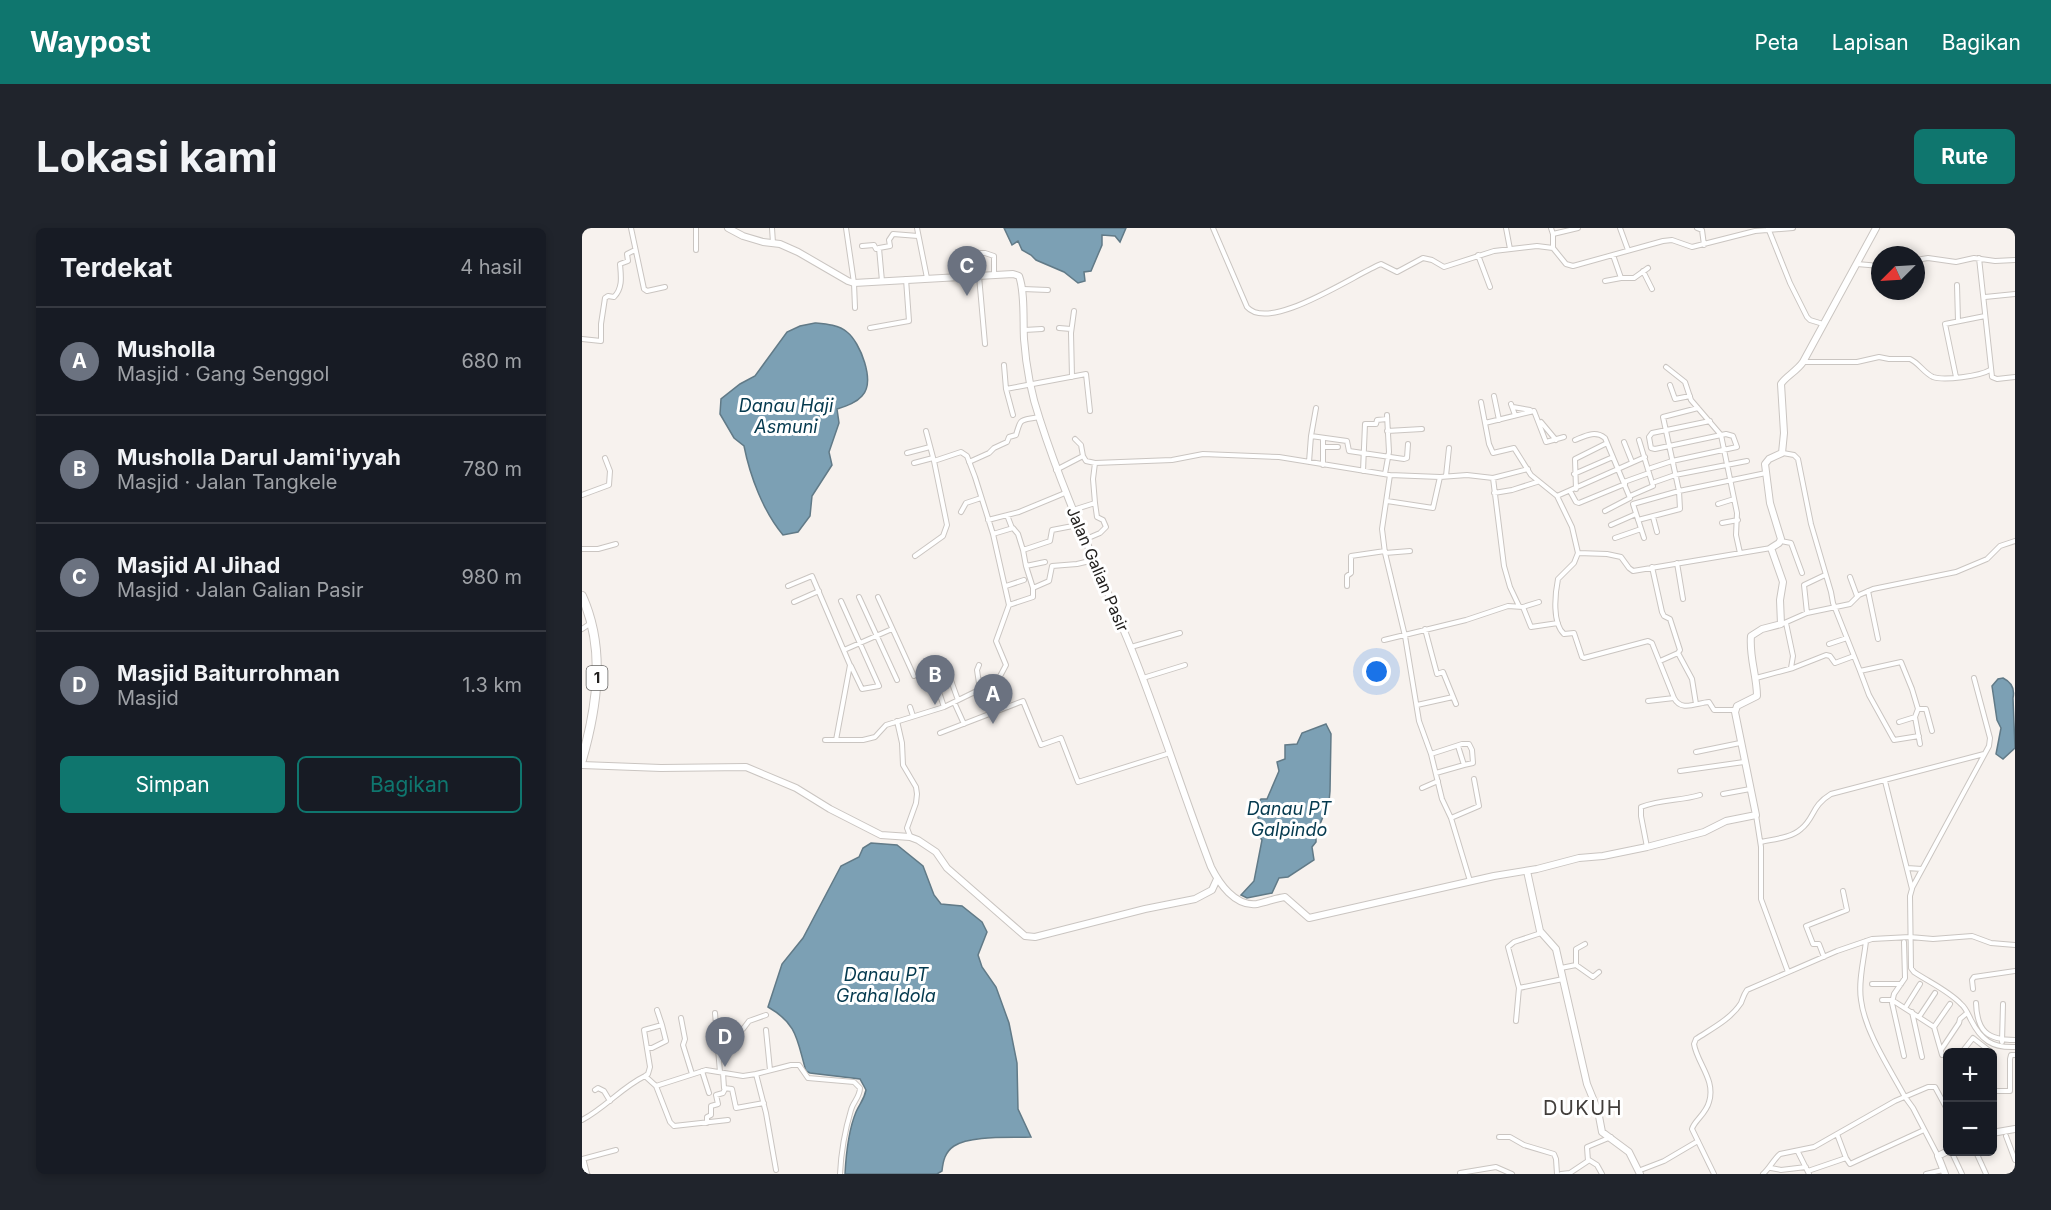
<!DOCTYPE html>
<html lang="id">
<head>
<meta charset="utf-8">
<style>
	:root { --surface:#171b24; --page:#20242c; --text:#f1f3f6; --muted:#9ea1a6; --line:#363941; --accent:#0f766e }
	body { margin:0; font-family:Inter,sans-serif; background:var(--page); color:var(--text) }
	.controls { position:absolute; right:18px; bottom:18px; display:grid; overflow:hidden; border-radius:9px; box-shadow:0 3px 9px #0003 }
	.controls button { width:54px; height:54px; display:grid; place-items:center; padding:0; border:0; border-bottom:2px solid var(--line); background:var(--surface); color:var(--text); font:30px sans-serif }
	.compass { position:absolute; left:1289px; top:18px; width:54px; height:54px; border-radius:50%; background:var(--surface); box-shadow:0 3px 9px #0003; rotate:246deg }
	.you { position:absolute; left:795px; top:444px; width:21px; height:21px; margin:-15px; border:4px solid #fff; border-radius:50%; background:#1a73e8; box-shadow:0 0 0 9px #1a73e833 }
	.badge { display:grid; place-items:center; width:39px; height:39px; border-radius:50%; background:var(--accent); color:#fff; font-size:20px; font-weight:700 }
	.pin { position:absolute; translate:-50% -50px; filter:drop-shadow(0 2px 3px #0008) }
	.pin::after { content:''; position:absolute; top:32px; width:21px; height:18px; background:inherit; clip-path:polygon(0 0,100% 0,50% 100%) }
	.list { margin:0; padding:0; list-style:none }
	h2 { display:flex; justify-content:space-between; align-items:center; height:78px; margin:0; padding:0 24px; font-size:26px }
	h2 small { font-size:20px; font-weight:400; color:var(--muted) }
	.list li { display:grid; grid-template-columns:39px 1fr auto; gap:18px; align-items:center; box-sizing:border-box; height:108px; padding:0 24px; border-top:2px solid var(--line) }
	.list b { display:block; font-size:22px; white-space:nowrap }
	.list p { margin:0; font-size:20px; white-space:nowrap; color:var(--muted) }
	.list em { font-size:20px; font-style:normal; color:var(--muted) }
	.actions { display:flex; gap:12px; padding:18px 24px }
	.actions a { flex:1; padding:14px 0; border:2px solid var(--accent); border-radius:9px; text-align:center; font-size:21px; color:var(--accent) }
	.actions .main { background:var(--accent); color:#fff }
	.map { position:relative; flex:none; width:1433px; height:946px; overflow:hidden; border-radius:9px }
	header { display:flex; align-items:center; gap:36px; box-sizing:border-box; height:84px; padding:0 30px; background:var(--accent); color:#fff }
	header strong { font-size:28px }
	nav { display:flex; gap:33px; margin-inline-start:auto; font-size:21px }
	.intro { display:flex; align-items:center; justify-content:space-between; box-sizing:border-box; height:144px; padding:0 36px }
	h1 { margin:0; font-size:42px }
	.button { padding:15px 27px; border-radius:9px; background:var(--accent); color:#fff; font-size:21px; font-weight:700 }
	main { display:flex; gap:36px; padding:0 36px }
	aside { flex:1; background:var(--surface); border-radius:9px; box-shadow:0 3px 9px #0003 }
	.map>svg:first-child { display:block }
	.water { fill:#7ca0b4; stroke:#617a87; stroke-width:1.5 }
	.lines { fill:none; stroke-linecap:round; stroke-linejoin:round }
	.street-casing { stroke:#cac5c1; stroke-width:6 }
	.secondary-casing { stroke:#cac5c1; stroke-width:8 }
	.highway-casing { stroke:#cac5c1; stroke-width:10 }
	.street { stroke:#fff; stroke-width:4 }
	.secondary { stroke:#fff; stroke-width:6 }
	.highway { stroke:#fff; stroke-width:8 }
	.labels { text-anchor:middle; stroke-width:6; stroke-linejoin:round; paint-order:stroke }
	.shield { fill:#fff; stroke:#656462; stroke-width:1.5 }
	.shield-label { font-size:15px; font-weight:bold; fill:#23211f }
	.street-label { font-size:16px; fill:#23211f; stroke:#fff }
	.water-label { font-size:18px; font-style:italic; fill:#04394e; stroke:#fff }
	.quarter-label { font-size:20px; letter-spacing:1.5px; fill:#423e3b; stroke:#fff }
</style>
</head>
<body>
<header>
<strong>Waypost</strong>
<nav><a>Peta</a><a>Lapisan</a><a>Bagikan</a></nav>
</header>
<div class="intro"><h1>Lokasi kami</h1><a class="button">Rute</a></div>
<main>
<aside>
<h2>Terdekat<small>4 hasil</small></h2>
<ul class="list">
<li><span class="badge" style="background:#6b7280">A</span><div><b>Musholla</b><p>Masjid · Gang Senggol</p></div><em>680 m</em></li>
<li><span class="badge" style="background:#6b7280">B</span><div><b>Musholla Darul Jami'iyyah</b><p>Masjid · Jalan Tangkele</p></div><em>780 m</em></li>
<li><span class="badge" style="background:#6b7280">C</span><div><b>Masjid Al Jihad</b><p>Masjid · Jalan Galian Pasir</p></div><em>980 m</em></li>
<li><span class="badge" style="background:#6b7280">D</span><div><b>Masjid Baiturrohman</b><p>Masjid</p></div><em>1.3 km</em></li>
</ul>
<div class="actions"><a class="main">Simpan</a><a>Bagikan</a></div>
</aside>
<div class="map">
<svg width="1433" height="946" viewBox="0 0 1433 946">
	<rect width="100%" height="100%" fill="#f7f2ee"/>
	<path class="water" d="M 422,0 L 544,0 L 538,14 L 533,8 L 520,7 L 520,17 L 509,43 L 502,44 L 503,53 L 496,55 L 482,44 L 454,32 L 449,27 L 440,22 L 436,13 L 430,17 Z
		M 233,95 C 244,96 257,97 265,104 C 278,114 294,154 280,168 C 274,175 264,178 255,181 L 257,195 L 247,224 L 250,237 L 230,268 L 228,288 L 216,304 L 201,307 C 181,283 168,248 162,218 L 152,210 L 138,186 L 139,171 L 158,156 L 173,148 L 205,104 L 218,98 Z
		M 1421,450 C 1429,454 1433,461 1431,470 L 1433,520 L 1421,531 L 1414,526 L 1419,500 L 1415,492 L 1410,458 L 1416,451 Z
		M 744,496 L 749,506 L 748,563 L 747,574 L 734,606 L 734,614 L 730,619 L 732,632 L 706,649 L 697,650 L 690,665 L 665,670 L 659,667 L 672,653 L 680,612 L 670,598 L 677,592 C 673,583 673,578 679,571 L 685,571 L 697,543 L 695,534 L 703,531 L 703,517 L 715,516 L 720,505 Z
		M 289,615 L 315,617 L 341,638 L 352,667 L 359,676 L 380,678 L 400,694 L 405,704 L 396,727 L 400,739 L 414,759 L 427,795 L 435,835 L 436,881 L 449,909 C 429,910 389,907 372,918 C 363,924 361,933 360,943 L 355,946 L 263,946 C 264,927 267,901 274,884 C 278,875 282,872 284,862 L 278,851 L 228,845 L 224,843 C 215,813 216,796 186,779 L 200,736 L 221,710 L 259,638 L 277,629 L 281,620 Z"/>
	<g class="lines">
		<g class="street-casing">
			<path id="street" d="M 49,0 L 62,61 L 65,63 L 83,59
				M 114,0 L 114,22
				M 190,0 L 191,15
				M 264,0 L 272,55 L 273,80
				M 335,0 L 345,50
				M 631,0 L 665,79 C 688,105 773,46 799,36 L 815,44 L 841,30 L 850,32 L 862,39 L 912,23 L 955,18 L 971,20 L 984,36 L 991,38 L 1081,13 L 1090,12 L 1110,19 L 1173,3 L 1211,0
				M 924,0 L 928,21
				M 969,0 L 971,6
				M 1038,0 L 1046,22
				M 1115,0 L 1120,2 L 1122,17
				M 1186,0 L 1208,55 L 1225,89 L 1228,92 L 1241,96
				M 280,18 L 292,17 L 294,21 L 297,20
				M 971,19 L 971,6 L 996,0
				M 389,25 L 403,25 L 412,28 L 412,47
				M 896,27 L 908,59
				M 1397,30 L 1410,149 L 1415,151 L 1433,149
				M 1334,32 L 1346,30 L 1374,34 L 1392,30 L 1413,33 L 1433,32
				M 1275,36 L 1298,38
				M 1061,43 L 1070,61
				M 397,48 L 403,116
				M 1039,50 L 1052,50 L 1066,40
				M 300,53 L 297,20 L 308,18 L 307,12 L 311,6 L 336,8
				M 1023,53 L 1039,50 L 1031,27
				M 1375,57 L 1376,93
				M 441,61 L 466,62
				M 1403,69 L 1433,66
				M 288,100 L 327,93 L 324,51
				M 477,100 L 489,101
				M 442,102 L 460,101
				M 0,111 L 19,113 L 19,96 L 23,70 L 26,68 L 32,69 C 41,60 39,48 38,36 L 46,33 L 45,26 L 53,22
				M 1221,134 L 1275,134 L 1297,129 L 1307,131 L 1328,131 C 1337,135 1342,145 1351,149 C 1362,153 1398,148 1408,142
				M 422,137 L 424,161
				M 1084,139 L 1103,154 L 1109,172 L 1139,207 L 1155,285 L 1154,307 L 1158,325
				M 490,149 L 489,105 L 492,83
				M 1374,149 L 1363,96 L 1403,88
				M 1088,157 L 1093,171 L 1108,168
				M 912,168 L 917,192
				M 899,174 L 907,216 L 911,225 L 932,220 L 949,247 L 975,268 L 990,299 L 996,325 L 1025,326 L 1039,329 L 1047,340 L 1051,343 L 1189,320
				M 929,176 L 933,187
				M 931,179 L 948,182
				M 734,180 L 729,208 L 765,213 L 767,223 L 822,231 L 825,230 L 826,216
				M 431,187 L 424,161 L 504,146 L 508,183
				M 959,194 L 974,212
				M 903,195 L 952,183 L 964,214 L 982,209
				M 344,203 L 352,233 L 379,224 L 385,228 L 393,249 L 411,306 L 427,377
				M 805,203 L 840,201
				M 493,211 L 499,217 L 501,228
				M 741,211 L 741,237
				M 993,212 C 1003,208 1013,202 1023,210 L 1048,270 L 1023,283
				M 1042,214 L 1050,234
				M 742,219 L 756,219
				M 325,225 L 348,219
				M 1201,225 L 1212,227 L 1216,231 L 1229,296 L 1249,364 L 1251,375 L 1278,443 L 1319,434 L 1330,461 L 1336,481 L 1344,481 L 1350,503
				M 387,234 L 407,225 L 412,220 L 425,214 L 427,209 L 434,207 C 439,189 438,193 457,189
				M 727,234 L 729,208
				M 332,235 L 351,230
				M 1069,240 L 1090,233 L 1155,219 L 1151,208 L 1144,206 L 1073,221 L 1069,220 L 1067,209 L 1070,205 L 1128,193
				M 474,242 L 501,228 L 504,233 L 513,235 L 590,232 L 621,226 L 697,229 L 808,247 L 858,249 L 885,247 L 911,250 L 946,241
				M 781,243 L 783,196 L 794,196 L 795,192 L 805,191
				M 803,246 L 807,224 L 805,187
				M 992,246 L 1031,229
				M 808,247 L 800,301 L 803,325 L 823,408 L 837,493 L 849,526 L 860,571 L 869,590 L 888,653
				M 864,248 L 867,220
				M 911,250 L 922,338 L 928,359 L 937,378
				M 1042,254 L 1067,245
				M 1073,254 L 1093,247 L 1165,233
				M 994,261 L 993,231 L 1025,215
				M 988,263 L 994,274 L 997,275 L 1043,256
				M 912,265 L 930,262 L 955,254
				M 0,267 L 27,257 L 28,243 L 23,230
				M 975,268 L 1063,229
				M 1048,268 L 1071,258 L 1057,212
				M 805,273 L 851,280 L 858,249
				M 1136,276 L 1152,271
				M 491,282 L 513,275 L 511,251 L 513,235
				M 379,284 L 384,275 L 399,270
				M 425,287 L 430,300
				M 1071,289 L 1075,304
				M 406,292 L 437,284 L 483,265
				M 1056,292 L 1098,281 L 1097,263 L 1081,189 L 1116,180
				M 1140,295 L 1156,292
				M 1029,297 L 1054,286
				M 411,306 L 431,300 L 436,306 L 441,322
				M 1033,310 L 1059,301
				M 1062,310 L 1051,276 L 1097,263 L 1184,245
				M 504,311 L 518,305 L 524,299 L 521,292 L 515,289 L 513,275
				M 1199,313 L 1209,315 L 1220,345
				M 0,321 L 16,321 L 34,316
				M 803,325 L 828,323
				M 996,325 L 992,335 L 976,351 C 973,366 970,395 982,406 L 992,405 L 1000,429 L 1002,430 L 1066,413 L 1070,415 L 1092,470
				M 333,328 L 361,308 L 365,297 L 352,233
				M 1095,335 L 1101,371
				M 444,338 L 463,334
				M 1070,339 L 1080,384 L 1082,388 L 1088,391 L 1098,422 L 1096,425 L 1078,433
				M 1268,349 L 1275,368
				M 206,358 L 230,348 L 268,437 L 254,512
				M 424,358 L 442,352
				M 765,358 L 765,348 L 769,345 L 769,328 L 803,323
				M 451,360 L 444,338 L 441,322 L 468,313 L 470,302 L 496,297
				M 1286,363 L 1296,411
				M 277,369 L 315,452
				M 296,369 L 332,448
				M 259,373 L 297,458 L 280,461 L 269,438
				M 212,374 L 237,363
				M 941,379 L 957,374
				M 1225,385 L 1222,357 L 1243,347
				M 1204,395 L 1211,428 L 1209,440
				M 1200,396 L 1225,385 L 1268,376 L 1277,367 L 1291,361 L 1374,344 L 1405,331 L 1418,318 L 1433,313
				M 0,401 L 9,395
				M 843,401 L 855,446 L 861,444 L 874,476
				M 802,412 L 884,392 L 926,378 L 941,379 L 949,399 L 976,395
				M 1247,416 L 1265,410
				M 549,419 L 598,405
				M 262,422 L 310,401
				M 1096,425 L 1110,451 L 1114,476
				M 362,433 L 376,472
				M 397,437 L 395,442 L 398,462
				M 1278,443 L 1287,467 L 1312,512 L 1337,508
				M 561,450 L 603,437
				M 1174,450 L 1211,440 L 1244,427 L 1248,428 L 1253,435 L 1272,428
				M 412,454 L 426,479
				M 357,464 L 362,479
				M 1066,473 L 1092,470 C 1099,484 1114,475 1127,474 L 1132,482 L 1153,482
				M 372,474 L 382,496
				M 835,477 L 871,469
				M 328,479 L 331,488
				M 1336,481 L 1333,489 L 1338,516
				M 315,493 L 320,515 L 321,537 L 334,559 L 335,566 L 334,575 L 325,600 L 328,608
				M 1317,494 L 1333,489
				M 358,505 L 441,473 L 459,517 L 479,510 L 496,554 L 588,525
				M 243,512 L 281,512 L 293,509 L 304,497 L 362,479 L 405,458 L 416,452 L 424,437 L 414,413 L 427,377 L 451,369 L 451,360 L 467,353 L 470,338 L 495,336 L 512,332
				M 1114,524 L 1158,515
				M 849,526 L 880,516 L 887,516 L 890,522 L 891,535 L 882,537 L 876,518
				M 1098,543 L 1162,534
				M 854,545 L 882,537
				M 1303,553 L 1330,661 L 1328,668 L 1329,740 L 1332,744 C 1347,754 1367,763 1379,776 C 1384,780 1386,786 1389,792 C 1399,812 1410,820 1433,819
				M 840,560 L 856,553
				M 1141,566 L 1168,561
				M 1174,587 L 1179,619 L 1179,671 L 1206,744
				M 869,590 L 897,578 L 892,551
				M 1179,614 C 1192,611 1209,610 1219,601 C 1233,590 1229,578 1249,566 L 1402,526
				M 1065,619 L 1059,588 L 1059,579 C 1079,571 1099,573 1118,567
				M 1325,640 L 1340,641
				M 1330,660 L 1407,518 L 1408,510 L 1392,450
				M 1284,713 C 1282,732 1276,753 1279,772 C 1283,804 1308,841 1323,869 L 1331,880 L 1356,928
				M 1322,714 L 1323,750 L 1312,766 L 1310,775 L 1322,828
				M 1242,729 L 1237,716 L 1231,716 L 1224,698 L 1265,682 L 1261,663
				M 994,737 L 994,721 L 1003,716
				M 979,740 L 994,737 L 1011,749 L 1017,744
				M 1290,756 L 1319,756
				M 937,760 L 981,751
				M 1391,761 L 1390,752 L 1392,749 L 1433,743
				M 1300,772 L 1310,772 L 1352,799 L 1360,827
				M 1394,775 C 1395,803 1405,812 1433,812
				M 1323,780 L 1338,756
				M 1330,784 L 1340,829
				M 133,785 L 138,844
				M 1337,789 L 1353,765
				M 99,790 L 103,811 L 101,817 L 110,846
				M 934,793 L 937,760 L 926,719 L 932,714 L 959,705
				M 1352,799 L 1368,776
				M 184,802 L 188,842
				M 135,804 L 161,801 L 167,793 L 184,787
				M 1420,814 L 1421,776
				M 65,820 L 70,820 L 84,813 L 80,797
				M 1359,822 L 1377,795 L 1378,791 L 1385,785
				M 1380,824 L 1391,810 L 1409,824
				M 120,843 L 127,865
				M 141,845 L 142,860 L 150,861 L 154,880 L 182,875
				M 174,846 L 184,885 L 194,942
				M 63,848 L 66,846 L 68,839 L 62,802 L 80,797 L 75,782
				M 74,858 L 88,894 L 92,898 L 146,892
				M 13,862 L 16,860 L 22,863 L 28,873
				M 1410,863 L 1428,863 L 1428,831 L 1429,827 L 1433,827
				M 0,892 C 23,880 40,859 63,848 L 74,858 L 124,842 L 161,848 L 174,846 L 209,837 L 217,837 L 226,850 L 272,854 L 278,860 C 278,869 271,874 269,882 C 263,902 259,925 258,946
				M 125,895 L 125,889 L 129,887 L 129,878 L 136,876 L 134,867 L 141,865 L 143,861
				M 1255,906 L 1264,930 L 1268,936 L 1342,902
				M 1424,908 L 1433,932
				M 917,909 L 928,909 L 942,917 L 972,926 L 974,931 L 975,946
				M 1216,924 L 1227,946
				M 1394,924 L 1404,946
				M 1371,927 L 1380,946
				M 0,931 L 34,922
				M 1007,932 L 1015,937 L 1020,946
				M 1189,940 L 1199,942 L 1224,939
				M 1056,943 L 1082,933 L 1116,913
				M 1226,943 L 1264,930
				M 878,945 L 914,939 L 930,946
				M 979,946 L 988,945 L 1006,933 L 1005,919 L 1029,909
				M 1132,946 L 1110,901 C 1112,893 1124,886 1127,874 C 1134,852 1115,835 1112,816 L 1114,811 C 1129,801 1149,791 1159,775 C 1161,770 1162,766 1165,762 L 1255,723 L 1290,711 L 1328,709 L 1351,711 L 1390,708 L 1409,715 L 1433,717
				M 1181,946 C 1188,940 1191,932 1198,926 L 1232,919 L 1313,873 L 1346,859 L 1353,859 L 1366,883
				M 1344,946 L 1361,942"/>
		</g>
		<g class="secondary-casing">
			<path id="secondary" d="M 146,0 L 161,8 L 181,14 L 198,16 L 216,24 L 266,53 L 272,55 L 431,46 L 437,48 C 443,64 441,93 442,111 C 444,138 449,166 458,192 C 483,270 518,344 549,420 C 578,492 601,566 629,639 C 637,655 653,679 675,676 C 685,674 694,670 703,669 L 727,690 L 912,648 L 955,641 L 997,630 L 1021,628 L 1065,619 L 1122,604 L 1144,593 L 1174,587 L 1153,484 L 1155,478 L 1175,468 C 1175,448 1167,429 1169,408 L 1180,401 L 1199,396 L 1198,372 L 1201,354 L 1189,320 L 1197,315 L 1199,311 L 1188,275 L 1183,236 L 1187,231 L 1200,225 L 1202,205 L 1199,156 C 1203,149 1215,143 1221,134 L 1294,0
				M 0,537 L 79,540 L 164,539 L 214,560 L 248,581 L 299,607 L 328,609 L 336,612 L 354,624 L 365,640 L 443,708 L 453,709 L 563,681 L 613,671 L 630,662 L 635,651
				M 945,643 L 958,703 L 974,721 L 1005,856 L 1016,883 L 1020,904 L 1047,924 L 1058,946
				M 1410,905 L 1433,901
				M 1363,946 L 1356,928 L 1366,923"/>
		</g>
		<g class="highway-casing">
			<path id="highway" d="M 0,368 C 24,421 15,479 0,532
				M 0,934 L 3,946"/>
		</g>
		<use href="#street" class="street"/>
		<use href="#secondary" class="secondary"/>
		<use href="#highway" class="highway"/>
	</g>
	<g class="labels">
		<rect class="shield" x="4.5" y="438" width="21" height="24" rx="4.5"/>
		<g class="shield-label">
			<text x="15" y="455">1</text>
		</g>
		<g class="street-label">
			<text transform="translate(516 341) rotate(67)" y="6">Jalan Galian Pasir</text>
		</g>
		<g class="water-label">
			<text x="204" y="184">Danau Haji<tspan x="204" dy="21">Asmuni</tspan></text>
			<text x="707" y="587">Danau PT<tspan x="707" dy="21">Galpindo</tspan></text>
			<text x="304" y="753">Danau PT<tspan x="304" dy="21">Graha Idola</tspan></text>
		</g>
		<g class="quarter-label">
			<text x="1001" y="887">DUKUH</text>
		</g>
	</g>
</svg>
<div class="controls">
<button>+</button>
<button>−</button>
</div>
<svg class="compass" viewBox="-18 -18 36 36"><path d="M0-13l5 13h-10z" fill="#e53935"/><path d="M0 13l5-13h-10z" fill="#9ea1a6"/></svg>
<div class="you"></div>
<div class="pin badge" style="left:411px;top:496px;background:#6b7280">A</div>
<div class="pin badge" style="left:353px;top:477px;background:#6b7280">B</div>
<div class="pin badge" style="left:385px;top:68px;background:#6b7280">C</div>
<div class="pin badge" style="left:143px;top:839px;background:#6b7280">D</div>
</div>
</main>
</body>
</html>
